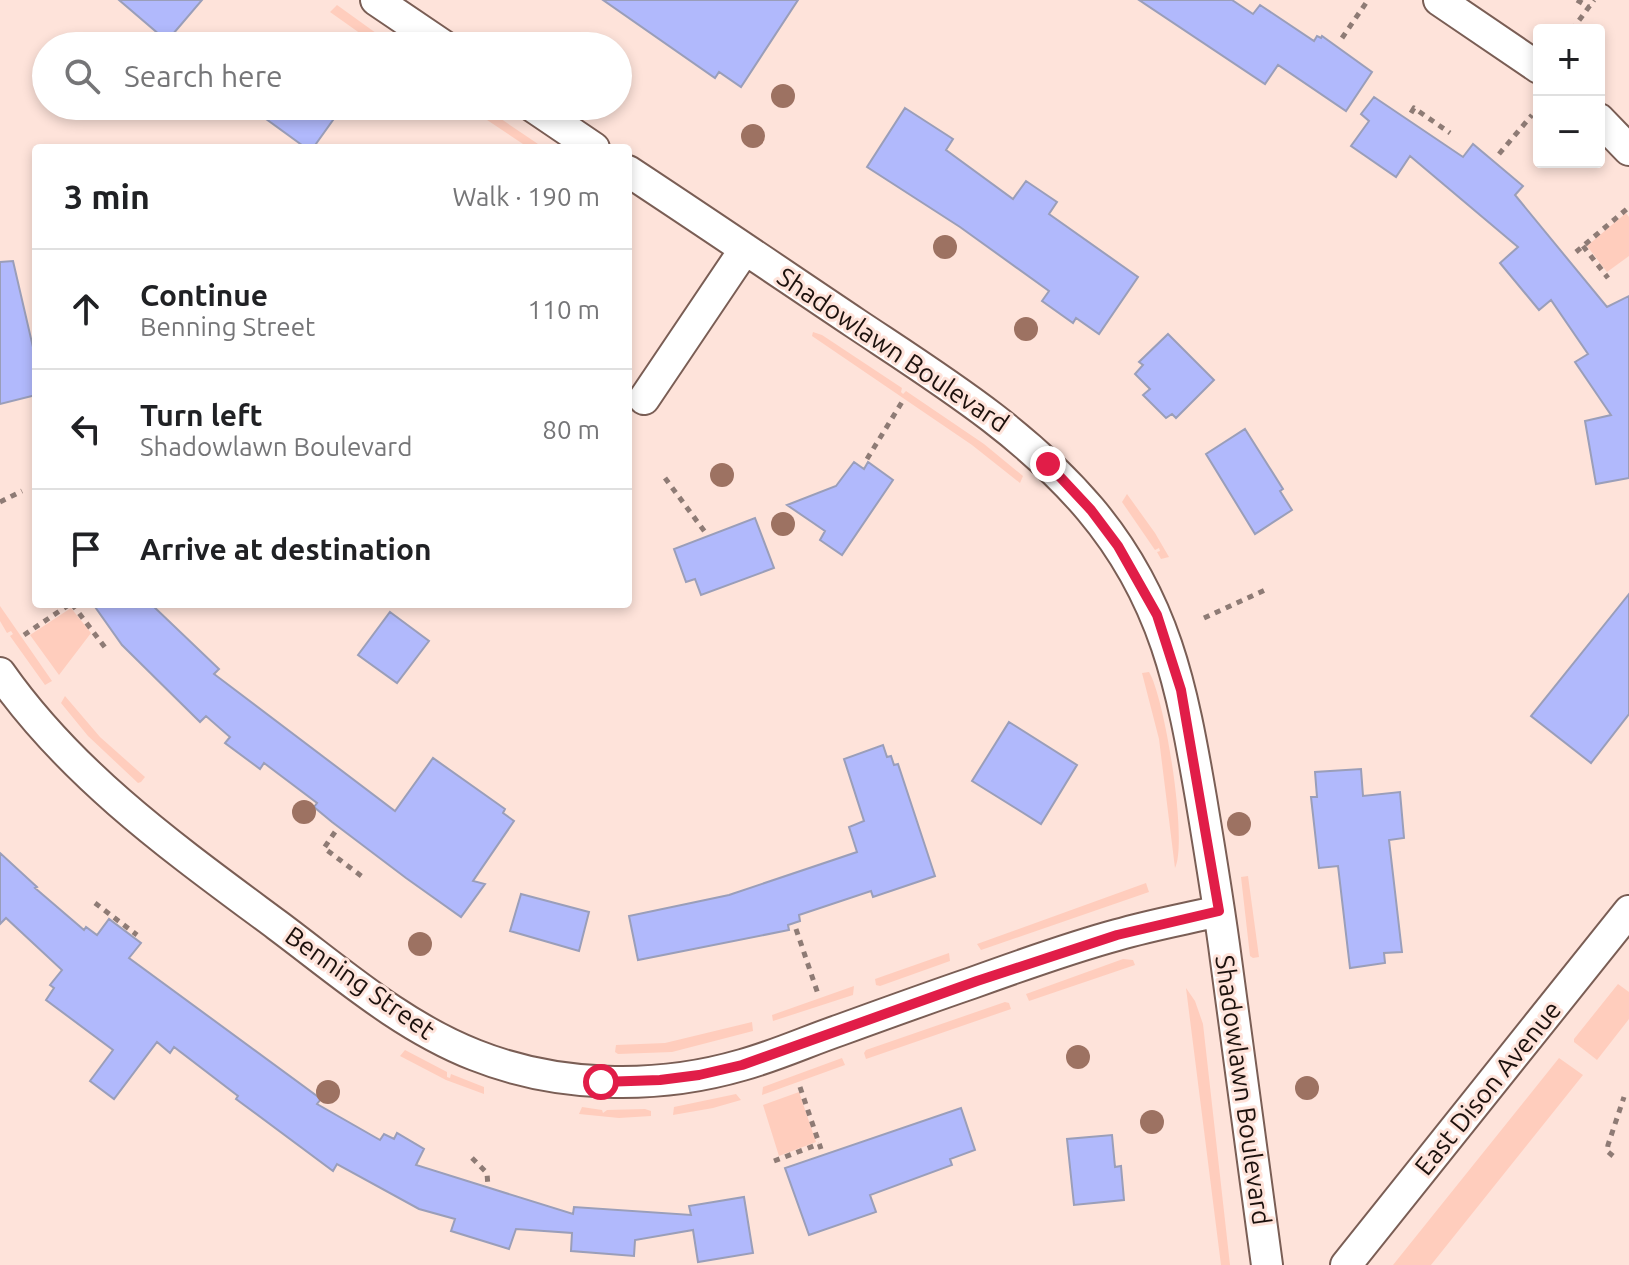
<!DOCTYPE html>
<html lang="en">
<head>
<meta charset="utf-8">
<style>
	:root { --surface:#fff; --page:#f6f6f6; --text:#202124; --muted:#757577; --line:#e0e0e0 }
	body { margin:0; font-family:Ubuntu,sans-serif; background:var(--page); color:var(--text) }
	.controls { position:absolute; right:24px; top:24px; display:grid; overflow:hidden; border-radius:8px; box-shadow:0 4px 12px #0003 }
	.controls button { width:72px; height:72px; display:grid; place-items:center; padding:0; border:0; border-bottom:2px solid var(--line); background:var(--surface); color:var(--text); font:40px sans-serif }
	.stop { position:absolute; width:24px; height:24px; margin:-18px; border:6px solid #e11d48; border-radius:50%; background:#fff }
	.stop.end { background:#e11d48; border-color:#fff; box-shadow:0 2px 8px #0008 }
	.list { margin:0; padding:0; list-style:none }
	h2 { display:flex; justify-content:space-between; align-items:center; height:104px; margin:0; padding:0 32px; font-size:34px }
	h2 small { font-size:26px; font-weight:400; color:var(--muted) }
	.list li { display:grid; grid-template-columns:52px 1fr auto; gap:24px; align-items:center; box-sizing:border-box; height:120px; padding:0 32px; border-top:2px solid var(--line) }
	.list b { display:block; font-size:30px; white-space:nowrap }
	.list p { margin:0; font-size:26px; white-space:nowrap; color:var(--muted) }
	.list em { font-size:26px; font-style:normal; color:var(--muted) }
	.icon { flex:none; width:44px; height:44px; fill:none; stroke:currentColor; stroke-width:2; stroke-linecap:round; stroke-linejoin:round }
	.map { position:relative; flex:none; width:1629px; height:1265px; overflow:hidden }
	.search { position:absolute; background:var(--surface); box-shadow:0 4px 12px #0003; left:32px; top:32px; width:600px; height:88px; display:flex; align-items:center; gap:20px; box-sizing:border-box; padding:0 28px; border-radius:44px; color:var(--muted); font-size:30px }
	.panel { position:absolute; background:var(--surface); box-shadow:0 4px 12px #0003; left:32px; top:144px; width:600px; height:464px; border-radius:8px }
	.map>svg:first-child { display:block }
	.green { fill:#ffcdbd }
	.building { fill:#b1b9fc; stroke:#9a9eb9; stroke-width:2 }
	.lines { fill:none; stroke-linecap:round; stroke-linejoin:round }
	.minor-casing { stroke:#7a5e55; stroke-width:34 }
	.path { stroke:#8e7b75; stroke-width:5; stroke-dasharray:6 6; stroke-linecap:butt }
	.minor { stroke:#fff; stroke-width:30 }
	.tree { fill:#9d7262 }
	.route { stroke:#e11d48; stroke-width:10 }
	.labels { text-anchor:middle; stroke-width:6; stroke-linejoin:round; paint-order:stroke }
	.street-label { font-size:26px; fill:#1c110d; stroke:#fee3da }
</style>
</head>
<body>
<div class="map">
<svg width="1629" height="1265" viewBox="0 0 1629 1265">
	<rect width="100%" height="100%" fill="#fee3da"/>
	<path class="green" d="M 337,5 L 394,46 L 378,46 L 330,12 Z
		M 466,106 L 482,106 L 538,144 L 538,147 L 529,148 Z
		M 1626,213 L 1629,217 L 1629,256 L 1607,272 L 1587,246 Z
		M 813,332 L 822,335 L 902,388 L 901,392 L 903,394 L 906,391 L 984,444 L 1023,476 L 1020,483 L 972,445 L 812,336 Z
		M 1127,494 L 1155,533 L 1169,557 L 1161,559 L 1157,552 L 1160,551 L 1159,548 L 1155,550 L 1122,502 Z
		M 0,606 L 52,681 L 45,685 L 10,636 L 13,634 L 11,631 L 7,633 L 0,621 Z
		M 71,608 L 91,633 L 59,675 L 30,635 Z
		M 1149,672 C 1165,698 1188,842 1175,868 L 1159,739 L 1142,673 Z
		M 65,696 L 100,737 L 145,777 L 141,782 L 138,783 L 88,736 L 61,703 Z
		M 1248,876 L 1259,957 L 1253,958 L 1250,956 L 1241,877 Z
		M 1146,883 L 1149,892 L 981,950 L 977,944 Z
		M 949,953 L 950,961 L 880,986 L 876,985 L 875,979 Z
		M 1123,959 L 1133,960 L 1135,965 L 1029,1001 L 1026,994 Z
		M 1618,984 L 1629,992 L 1629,1019 L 1597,1060 L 1574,1042 L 1574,1039 Z
		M 854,986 L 853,995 L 773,1021 L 772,1015 Z
		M 1186,988 L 1195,1001 L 1203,1024 L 1230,1265 L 1221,1265 Z
		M 1005,1002 L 1009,1003 L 1011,1009 L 866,1059 L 864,1053 L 866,1050 Z
		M 752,1022 L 753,1031 L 672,1052 L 618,1054 L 615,1052 L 616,1045 L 665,1043 Z
		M 405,1050 L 447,1072 L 447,1077 L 450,1078 L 451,1074 L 484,1087 L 484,1094 L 446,1080 L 400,1056 Z
		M 842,1058 L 845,1065 L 762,1095 L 763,1087 Z
		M 1559,1058 L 1583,1075 L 1431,1265 L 1393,1265 Z
		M 799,1092 L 816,1142 L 779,1156 L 763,1105 Z
		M 736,1094 L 741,1100 L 713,1108 L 673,1115 L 674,1107 Z
		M 582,1107 L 602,1110 L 603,1113 L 607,1110 L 645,1109 L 651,1111 L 651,1116 L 619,1118 L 579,1114 Z"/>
	<path class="building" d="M 119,0 L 202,0 L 167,41 Z
		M 603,0 L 798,0 L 741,87 L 719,72 L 715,78 Z
		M 1139,0 L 1232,0 L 1253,14 L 1260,5 L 1314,41 L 1317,36 L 1321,38 L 1322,36 L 1372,72 L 1346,111 L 1278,65 L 1265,84 Z
		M 1374,97 L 1463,157 L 1473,144 L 1523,186 L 1515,195 L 1607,307 L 1629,296 L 1629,478 L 1596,484 L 1585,421 L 1611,415 L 1575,362 L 1588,354 L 1551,300 L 1539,310 L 1500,263 L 1518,247 L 1410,156 L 1396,177 L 1351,146 L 1369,121 L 1361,114 Z
		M 248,106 L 343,106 L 313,148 L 306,148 Z
		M 905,108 L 953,139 L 946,150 L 1013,199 L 1026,181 L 1057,202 L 1049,214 L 1138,277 L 1099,334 L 1076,318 L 1073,323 L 1042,301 L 1049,291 L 960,227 L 867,167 Z
		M 13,261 L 36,360 L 36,395 L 0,404 L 0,262 Z
		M 1168,334 L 1214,380 L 1176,418 L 1172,414 L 1166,418 L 1143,395 L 1150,389 L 1135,374 L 1143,365 L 1139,362 Z
		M 1245,429 L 1283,489 L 1280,491 L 1292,510 L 1255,534 L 1206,454 Z
		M 854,462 L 864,469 L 868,462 L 893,480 L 842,555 L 820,540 L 825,531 L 787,505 L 836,486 Z
		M 755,518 L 774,568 L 701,595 L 695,579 L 686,582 L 674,549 Z
		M 1629,594 L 1629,714 L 1591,763 L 1531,716 Z
		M 93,604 L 151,604 L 219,669 L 214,674 L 395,811 L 433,758 L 505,809 L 503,813 L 514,821 L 473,881 L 485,884 L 461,917 L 406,878 L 332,822 L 314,807 L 317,803 L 264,763 L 260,769 L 225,743 L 230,737 L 206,716 L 200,722 L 122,645 Z
		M 390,612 L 429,641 L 397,683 L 358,655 Z
		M 1009,722 L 1077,765 L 1041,824 L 972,781 Z
		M 883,745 L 887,757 L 891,756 L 894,765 L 898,764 L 935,876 L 873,897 L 871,891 L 799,915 L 800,921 L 788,925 L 789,930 L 638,960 L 629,916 L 729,895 L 857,852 L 849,827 L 864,821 L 844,759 Z
		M 1361,769 L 1363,796 L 1400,792 L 1404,838 L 1389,840 L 1402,952 L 1384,953 L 1385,963 L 1350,968 L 1338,866 L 1319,868 L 1311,797 L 1317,797 L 1315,772 Z
		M 0,853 L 37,887 L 35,888 L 84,930 L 86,927 L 97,935 L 109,919 L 141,943 L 129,958 L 321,1099 L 317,1104 L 380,1140 L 384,1134 L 394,1139 L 397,1133 L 424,1149 L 416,1165 L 573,1214 L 574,1207 L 691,1215 L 689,1206 L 744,1197 L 753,1253 L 698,1262 L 693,1230 L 635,1240 L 634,1256 L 571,1251 L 572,1233 L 516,1229 L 509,1249 L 451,1231 L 455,1219 L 419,1209 L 337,1164 L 333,1171 L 236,1099 L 238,1096 L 174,1047 L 170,1053 L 157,1042 L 114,1099 L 90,1081 L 113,1050 L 46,1000 L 54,988 L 50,985 L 62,970 L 6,918 L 0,924 Z
		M 521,894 L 589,912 L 579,951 L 510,931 Z
		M 961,1108 L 975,1150 L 950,1159 L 952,1165 L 870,1195 L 876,1212 L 809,1235 L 785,1168 Z
		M 1112,1135 L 1115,1167 L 1121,1166 L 1124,1200 L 1074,1205 L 1067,1139 Z"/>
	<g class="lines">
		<g class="minor-casing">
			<path id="minor" d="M 376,0 L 444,46
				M 1439,0 L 1539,68
				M 532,106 L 594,148
				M 1599,119 L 1629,150
				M 628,171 C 704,221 779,272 855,323 C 939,379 1024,431 1090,509 C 1165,598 1182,687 1201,798 C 1210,852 1219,906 1226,960 C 1240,1062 1253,1163 1267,1265
				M 644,399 L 745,249
				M 0,673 C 73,777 176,850 277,925 C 340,972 401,1026 475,1055 C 558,1088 656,1090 742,1065 C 775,1056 808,1041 840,1030 C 884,1014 928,998 972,983 C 1019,966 1069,948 1117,935 C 1151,925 1185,919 1219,911
				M 1346,1265 L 1629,911"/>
		</g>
		<path class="path" d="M 1577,0 L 1589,7
			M 1572,30 L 1594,0
			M 1342,38 L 1368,0
			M 1411,113 L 1414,108 L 1450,133
			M 1499,154 L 1532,115
			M 1583,246 L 1608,278
			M 1576,252 L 1628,208
			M 867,459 L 902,402
			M 665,478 L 705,532
			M 0,502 L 22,491
			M 72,604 L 107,650
			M 1204,618 L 1267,589
			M 24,635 L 70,604
			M 335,832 L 324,848 L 364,878
			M 95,903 L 137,935
			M 796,929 L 818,994
			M 800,1087 L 821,1149
			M 1613,1156 L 1607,1151 L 1608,1145 L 1624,1097
			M 472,1158 L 487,1173 L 488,1187
			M 774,1161 L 819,1144"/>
		<use href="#minor" class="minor"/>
	</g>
	<g class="tree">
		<circle cx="783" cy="96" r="12"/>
		<circle cx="753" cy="136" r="12"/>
		<circle cx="945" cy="247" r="12"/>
		<circle cx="1026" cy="329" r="12"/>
		<circle cx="722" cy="475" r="12"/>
		<circle cx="783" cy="524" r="12"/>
		<circle cx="304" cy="812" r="12"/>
		<circle cx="1239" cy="824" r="12"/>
		<circle cx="420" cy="944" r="12"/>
		<circle cx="1078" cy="1057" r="12"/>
		<circle cx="1307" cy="1088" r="12"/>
		<circle cx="328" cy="1092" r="12"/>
		<circle cx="1152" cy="1122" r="12"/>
	</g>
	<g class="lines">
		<path class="route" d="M 601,1082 L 660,1080 L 699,1075 L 742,1065 L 977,981 L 1117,935 L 1219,911 L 1181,690 L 1157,615 L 1118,546 L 1091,510 L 1048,464"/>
	</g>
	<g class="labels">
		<g class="street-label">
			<text transform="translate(893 350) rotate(34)" y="9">Shadowlawn Boulevard</text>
			<text transform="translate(360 983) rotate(35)" y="9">Benning Street</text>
			<text transform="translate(1488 1088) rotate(-51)" y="9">East Dison Avenue</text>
			<text transform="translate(1243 1090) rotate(82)" y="9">Shadowlawn Boulevard</text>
		</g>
	</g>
</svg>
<div class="controls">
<button>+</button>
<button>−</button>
</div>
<div class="stop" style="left:601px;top:1082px"></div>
<div class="stop end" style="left:1048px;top:464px"></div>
<div class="search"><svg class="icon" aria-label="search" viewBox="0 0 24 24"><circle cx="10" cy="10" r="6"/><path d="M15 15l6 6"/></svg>Search here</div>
<section class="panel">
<h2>3 min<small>Walk · 190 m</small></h2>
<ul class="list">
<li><svg class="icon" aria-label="ahead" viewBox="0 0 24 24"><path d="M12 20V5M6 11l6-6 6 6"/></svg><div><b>Continue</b><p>Benning Street</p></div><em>110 m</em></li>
<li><svg class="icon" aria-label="left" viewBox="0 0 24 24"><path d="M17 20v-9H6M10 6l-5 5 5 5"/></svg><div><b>Turn left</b><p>Shadowlawn Boulevard</p></div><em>80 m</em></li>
<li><svg class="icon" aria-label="arrive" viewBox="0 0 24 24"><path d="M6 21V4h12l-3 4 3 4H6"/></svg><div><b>Arrive at destination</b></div></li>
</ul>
</section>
</div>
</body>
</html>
